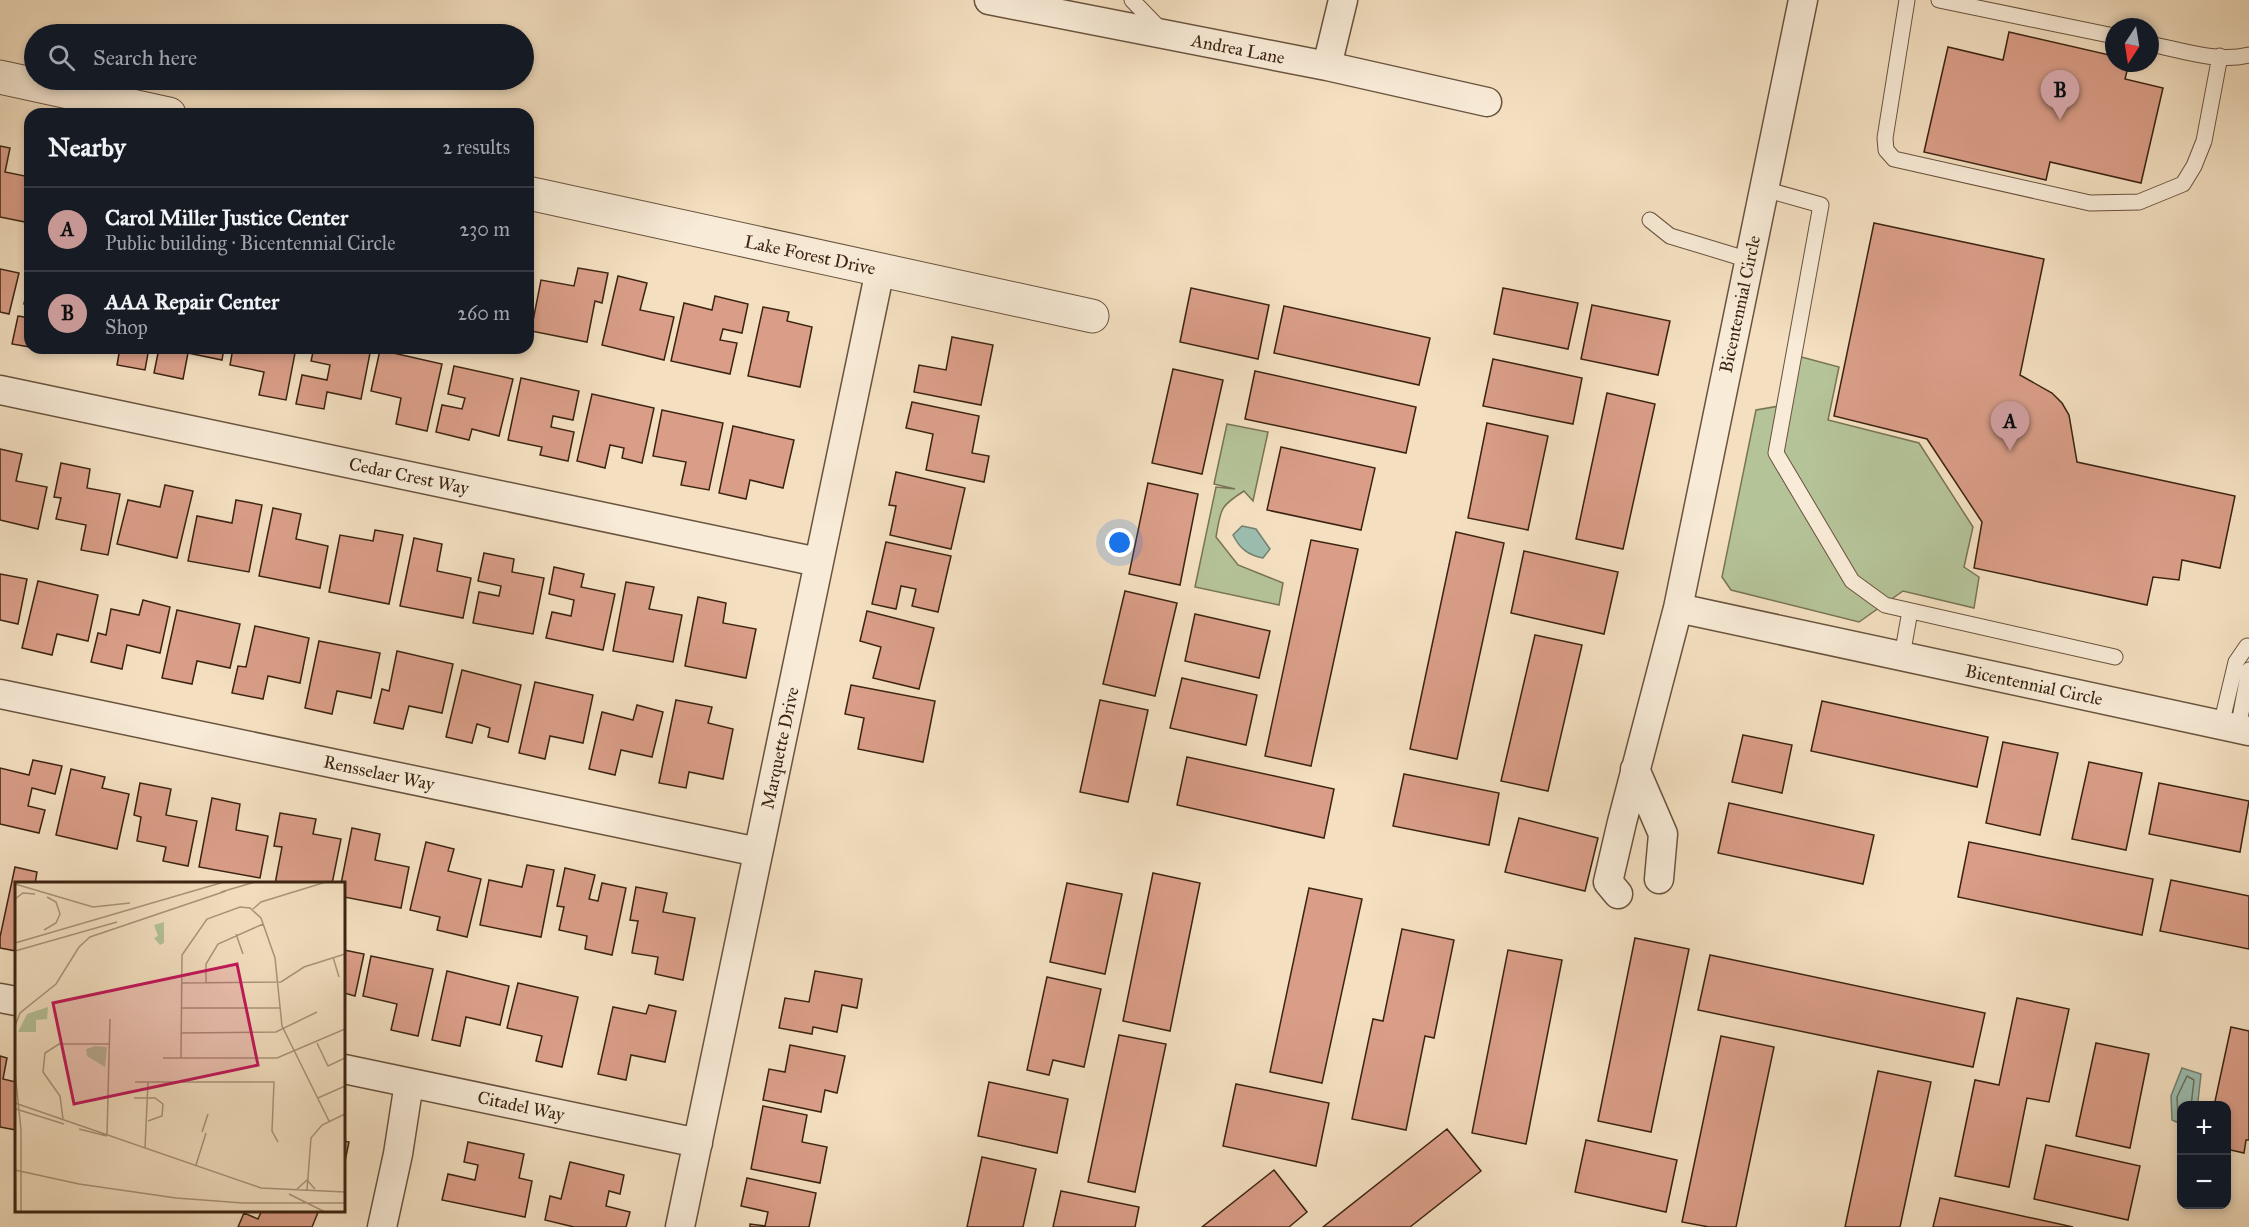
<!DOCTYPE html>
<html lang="en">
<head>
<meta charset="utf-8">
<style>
	:root { --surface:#171b24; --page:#242831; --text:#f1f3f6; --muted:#9ea1a6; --line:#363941; --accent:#c59692 }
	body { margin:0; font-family:"IM FELL Great Primer",serif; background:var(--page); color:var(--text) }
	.controls { position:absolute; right:18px; bottom:18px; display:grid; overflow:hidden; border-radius:12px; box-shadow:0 3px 9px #0003 }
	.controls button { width:54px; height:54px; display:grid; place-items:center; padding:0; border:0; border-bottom:2px solid var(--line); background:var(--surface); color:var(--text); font:30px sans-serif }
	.compass { position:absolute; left:2105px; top:18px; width:54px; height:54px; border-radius:50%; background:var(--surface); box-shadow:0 3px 9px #0003; rotate:192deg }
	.you { position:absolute; left:1120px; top:543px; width:21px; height:21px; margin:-15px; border:4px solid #fff; border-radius:50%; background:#1a73e8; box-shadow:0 0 0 9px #1a73e833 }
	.badge { display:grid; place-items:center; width:39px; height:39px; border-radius:50%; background:var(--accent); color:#111; font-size:20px; font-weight:700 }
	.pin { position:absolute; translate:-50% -50px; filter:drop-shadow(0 2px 3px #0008) }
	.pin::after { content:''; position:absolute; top:32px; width:21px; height:18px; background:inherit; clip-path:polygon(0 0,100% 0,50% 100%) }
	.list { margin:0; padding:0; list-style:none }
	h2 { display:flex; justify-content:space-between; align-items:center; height:78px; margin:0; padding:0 24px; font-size:26px }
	h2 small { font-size:20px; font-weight:400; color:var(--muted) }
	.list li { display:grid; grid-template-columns:39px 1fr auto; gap:18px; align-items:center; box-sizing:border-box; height:84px; padding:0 24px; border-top:2px solid var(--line) }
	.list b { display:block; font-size:22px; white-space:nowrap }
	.list p { margin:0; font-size:20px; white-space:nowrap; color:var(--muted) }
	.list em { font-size:20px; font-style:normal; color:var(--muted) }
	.icon { flex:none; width:33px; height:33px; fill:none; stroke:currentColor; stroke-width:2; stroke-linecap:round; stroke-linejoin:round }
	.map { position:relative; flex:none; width:2249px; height:1227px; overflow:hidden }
	.search { position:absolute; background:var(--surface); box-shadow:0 3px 9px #0003; left:24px; top:24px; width:510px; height:66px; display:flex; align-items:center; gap:15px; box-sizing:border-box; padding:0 21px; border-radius:33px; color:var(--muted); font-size:22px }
	.panel { position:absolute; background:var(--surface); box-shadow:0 3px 9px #0003; left:24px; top:108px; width:510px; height:246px; border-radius:18px }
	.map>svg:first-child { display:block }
	.green { fill:#b5c398; stroke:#787455; stroke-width:1.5 }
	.water { fill:#9cbdb0; stroke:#768071; stroke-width:1.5 }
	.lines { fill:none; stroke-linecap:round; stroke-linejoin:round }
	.shore { stroke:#6c7061; stroke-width:1.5 }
	.building { fill:#da9e88; stroke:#3c2412; stroke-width:1.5 }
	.service-casing { stroke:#6a533e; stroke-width:17 }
	.minor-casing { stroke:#6a533e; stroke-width:31 }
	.tertiary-casing { stroke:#6a533e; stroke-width:35 }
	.service { stroke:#f8ebd7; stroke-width:15 }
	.minor { stroke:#f8ebd7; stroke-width:28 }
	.tertiary { stroke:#f8ebd7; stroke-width:33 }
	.labels { text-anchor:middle; stroke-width:4.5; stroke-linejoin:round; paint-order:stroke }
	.street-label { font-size:18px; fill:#3c2412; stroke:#f8ebd7 }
	.inset-road { fill:none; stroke:#aa957b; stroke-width:1.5 }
	.view { fill:#c2185b; fill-opacity:0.15; stroke:#c2185b; stroke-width:3 }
	.inset-edge { fill:none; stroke:#3c2412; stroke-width:3 }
</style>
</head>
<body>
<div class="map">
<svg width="2249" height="1227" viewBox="0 0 2249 1227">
	<rect width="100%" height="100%" fill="#f4e0c1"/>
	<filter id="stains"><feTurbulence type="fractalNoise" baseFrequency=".00333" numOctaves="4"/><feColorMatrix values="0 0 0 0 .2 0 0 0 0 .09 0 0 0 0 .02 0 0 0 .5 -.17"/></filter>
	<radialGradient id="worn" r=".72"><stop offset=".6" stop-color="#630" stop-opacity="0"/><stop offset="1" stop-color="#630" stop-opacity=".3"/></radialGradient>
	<path class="green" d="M 1794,355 L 1839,367 L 1828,420 L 1919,443 L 1973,527 L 1964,567 L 1979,577 L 1974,608 L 1903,591 L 1859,622 L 1731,590 L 1722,577 L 1756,410 L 1791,404 Z
		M 1227,424 L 1268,432 L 1253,501 L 1244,491 C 1219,507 1221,509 1216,537 L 1238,565 L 1283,583 L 1279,605 L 1195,587 L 1216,487 L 1235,489 L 1214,484 Z"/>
	<path class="water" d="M 1242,526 L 1256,529 L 1270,549 L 1263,558 C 1248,555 1240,549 1233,535 Z
		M 2182,1068 L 2201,1074 L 2198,1101 L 2196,1105 L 2182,1106 L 2181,1124 L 2172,1120 L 2171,1096 Z"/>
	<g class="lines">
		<path class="shore" d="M 2182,1118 L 2178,1115 L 2177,1097 L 2187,1076 L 2194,1080 L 2191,1106"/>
	</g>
	<path class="building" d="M 2009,32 L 2114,56 L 2114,63 L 2129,63 L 2125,79 L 2163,88 L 2141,183 L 2050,162 L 2046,180 L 1924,152 L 1948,47 L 2003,60 Z
		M 0,146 L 10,148 L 5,172 L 30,177 L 30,223 L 0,217 Z
		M 1874,223 L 2044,259 L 2020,375 L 2052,393 L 2062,403 L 2069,415 L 2077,462 L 2235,496 L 2220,568 L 2182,560 L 2179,580 L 2153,577 L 2147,605 L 1974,568 L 1982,522 L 1927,439 L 1834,416 Z
		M 578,268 L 608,273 L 602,303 L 595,301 L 587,342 L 531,331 L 541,280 L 574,286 Z
		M 0,269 L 19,273 L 9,314 L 0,312 Z
		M 30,276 L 30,305 L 24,304 Z
		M 618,276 L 647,283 L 640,310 L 674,317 L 664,360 L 602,345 Z
		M 1191,288 L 1269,305 L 1258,359 L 1180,342 Z
		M 1503,288 L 1578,303 L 1568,349 L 1494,334 Z
		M 715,296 L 748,304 L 742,333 L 723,329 L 720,340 L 737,343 L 730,374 L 671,361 L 684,303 L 712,310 Z
		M 1592,305 L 1670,321 L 1658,375 L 1581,359 Z
		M 1284,306 L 1430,338 L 1419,385 L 1274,353 Z
		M 763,307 L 789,312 L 787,321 L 812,327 L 800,387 L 748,376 Z
		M 18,316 L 30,318 L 30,347 L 12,344 Z
		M 952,337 L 993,345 L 981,405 L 914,392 L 919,365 L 946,370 Z
		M 120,348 L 149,348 L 145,370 L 117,365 Z
		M 159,348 L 224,348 L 222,360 L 188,353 L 183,379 L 154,373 Z
		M 233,348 L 296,348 L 286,400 L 259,395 L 264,372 L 230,365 Z
		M 314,348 L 371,348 L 361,399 L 327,392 L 324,409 L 296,404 L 302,375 L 327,380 L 330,365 L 311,361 Z
		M 380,350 L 442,364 L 427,431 L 396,424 L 401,398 L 371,391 Z
		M 1493,359 L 1582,378 L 1573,424 L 1483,406 Z
		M 454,366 L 513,379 L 499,436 L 472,429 L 469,440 L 436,432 L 442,405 L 462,409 L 465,398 L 448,394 Z
		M 1173,369 L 1223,380 L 1202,474 L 1152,463 Z
		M 1255,371 L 1416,407 L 1406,453 L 1245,419 Z
		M 521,378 L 579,391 L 573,420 L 553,416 L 551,427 L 574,432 L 568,461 L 540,455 L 542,447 L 508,440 Z
		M 1607,393 L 1655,404 L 1623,549 L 1576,539 Z
		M 592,394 L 654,408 L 642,463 L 622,458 L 624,448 L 610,445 L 605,468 L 577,461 Z
		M 912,402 L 979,416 L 972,453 L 989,456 L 984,482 L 926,470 L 933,434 L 906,428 Z
		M 662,410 L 723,423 L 709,490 L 681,485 L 686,462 L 653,456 Z
		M 1487,423 L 1548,436 L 1528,530 L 1468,518 Z
		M 733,426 L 794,440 L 783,488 L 750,480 L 746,499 L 719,493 Z
		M 1281,447 L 1375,468 L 1361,530 L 1267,510 Z
		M 0,449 L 22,454 L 16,481 L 47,487 L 38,529 L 0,520 Z
		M 61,463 L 90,469 L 87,488 L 120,494 L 108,555 L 81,550 L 86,525 L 56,519 L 61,498 L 54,497 Z
		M 896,472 L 965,488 L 951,549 L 890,535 L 896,506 L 889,505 Z
		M 1148,483 L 1198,494 L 1180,585 L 1129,574 Z
		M 165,485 L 193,491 L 177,558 L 117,544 L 128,500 L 160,507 Z
		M 236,500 L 262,505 L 249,572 L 188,561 L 197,516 L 232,523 Z
		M 273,508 L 301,514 L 296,539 L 328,546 L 320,588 L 259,576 Z
		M 375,530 L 403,535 L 389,604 L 329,592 L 340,535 L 373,541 Z
		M 1456,532 L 1504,543 L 1457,759 L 1410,749 Z
		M 414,538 L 442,544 L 437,571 L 471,578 L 463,618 L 400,606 Z
		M 1311,540 L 1358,549 L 1311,766 L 1265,756 Z
		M 886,542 L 951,556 L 938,612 L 912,606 L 916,589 L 901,586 L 896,609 L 872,604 Z
		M 1524,551 L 1618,572 L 1604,634 L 1511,613 Z
		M 484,553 L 514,559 L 512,572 L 544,578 L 533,634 L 473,623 L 479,592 L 499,596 L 501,586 L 478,581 Z
		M 554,567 L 584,574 L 581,587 L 615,594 L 603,650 L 546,638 L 552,612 L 571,616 L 574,600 L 549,594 Z
		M 0,574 L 27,579 L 18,624 L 0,620 Z
		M 38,581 L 98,595 L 88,641 L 57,634 L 52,655 L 22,648 Z
		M 626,582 L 654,587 L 649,609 L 682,615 L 673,662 L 613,651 Z
		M 1125,591 L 1177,603 L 1155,696 L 1103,684 Z
		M 698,597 L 726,603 L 723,623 L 756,629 L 746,678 L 685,666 Z
		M 143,600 L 170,607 L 160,653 L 127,645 L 122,669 L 91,662 L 98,633 L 106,635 L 111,609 L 139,615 Z
		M 177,610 L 240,624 L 230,668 L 197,661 L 192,684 L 162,678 Z
		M 867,611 L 934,628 L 919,689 L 873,678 L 881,647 L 860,641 Z
		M 1195,614 L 1270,631 L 1259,678 L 1185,661 Z
		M 255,626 L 309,638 L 300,683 L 268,676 L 263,699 L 232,693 L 238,666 L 246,667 Z
		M 1535,635 L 1582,645 L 1548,791 L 1501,781 Z
		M 319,641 L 380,653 L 371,698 L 337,691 L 332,714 L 305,708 Z
		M 397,651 L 453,664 L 442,713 L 409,706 L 403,729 L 374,723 L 382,689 L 389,691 Z
		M 462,670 L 521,685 L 508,742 L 488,737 L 490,728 L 477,724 L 472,743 L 446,737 Z
		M 1182,678 L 1257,695 L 1246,745 L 1170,728 Z
		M 535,682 L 593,695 L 583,743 L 550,736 L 545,759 L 519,753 Z
		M 851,685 L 935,701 L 923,762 L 858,749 L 864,718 L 845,714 Z
		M 676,700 L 712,707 L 708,723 L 733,729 L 723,779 L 689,772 L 686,788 L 659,783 Z
		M 1100,700 L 1148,710 L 1128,802 L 1080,792 Z
		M 1822,701 L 1988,737 L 1977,787 L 1811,751 Z
		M 637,705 L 663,712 L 652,757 L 621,750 L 615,775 L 589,769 L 602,712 L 633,720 Z
		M 1743,735 L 1792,745 L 1782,793 L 1732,782 Z
		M 2003,742 L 2058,753 L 2040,835 L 1986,823 Z
		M 1187,757 L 1334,789 L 1324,838 L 1177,805 Z
		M 33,760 L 62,766 L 55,794 L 32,788 L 28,806 L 45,810 L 39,833 L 0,824 L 0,768 L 29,775 Z
		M 2089,762 L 2142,773 L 2126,850 L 2072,839 Z
		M 71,769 L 105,777 L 102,788 L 129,794 L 117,849 L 56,835 Z
		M 1404,774 L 1499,793 L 1489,845 L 1393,826 Z
		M 140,783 L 171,789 L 166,815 L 197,821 L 188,866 L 163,861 L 166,847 L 137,841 L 141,817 L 134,815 Z
		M 2159,783 L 2249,801 L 2240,852 L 2149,834 Z
		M 212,798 L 240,804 L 236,830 L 268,836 L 260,878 L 199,867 Z
		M 1729,803 L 1874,835 L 1863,884 L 1718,853 Z
		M 280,813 L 316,819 L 313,834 L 341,839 L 332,884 L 275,884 L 282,847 L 274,846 Z
		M 1519,818 L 1598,838 L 1585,891 L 1505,872 Z
		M 352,828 L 380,834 L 375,860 L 409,867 L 401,908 L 344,897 L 344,884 L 341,884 Z
		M 426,842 L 454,849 L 448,871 L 481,879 L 467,937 L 437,930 L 440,917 L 410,910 Z
		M 1969,842 L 2153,879 L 2142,935 L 1958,897 Z
		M 527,865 L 554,870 L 541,937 L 480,925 L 489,880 L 522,887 Z
		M 15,867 L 37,872 L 35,884 L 16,884 L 16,951 L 0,948 L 0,937 Z
		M 565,868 L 595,875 L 589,899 L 598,901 L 602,883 L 626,888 L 612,955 L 585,949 L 587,936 L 559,930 L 564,907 L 557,906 Z
		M 1153,873 L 1200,883 L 1170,1031 L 1123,1021 Z
		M 2171,880 L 2249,896 L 2249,949 L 2160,931 Z
		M 1067,883 L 1122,894 L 1105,974 L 1050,962 Z
		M 636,887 L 667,893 L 663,912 L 695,918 L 683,980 L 655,974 L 658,957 L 632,953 L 638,921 L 630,920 Z
		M 1309,888 L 1362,899 L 1322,1083 L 1270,1072 Z
		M 1402,929 L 1454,940 L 1434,1038 L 1425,1036 L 1406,1130 L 1352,1119 L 1373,1019 L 1383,1021 Z
		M 1635,938 L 1689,949 L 1651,1132 L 1598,1121 Z
		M 344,950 L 364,954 L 355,996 L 344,993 Z
		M 1508,950 L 1562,960 L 1526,1144 L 1472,1133 Z
		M 1710,955 L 1985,1013 L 1973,1067 L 1698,1010 Z
		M 371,956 L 433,969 L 418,1036 L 391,1030 L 397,1004 L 363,996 Z
		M 447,971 L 509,986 L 500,1025 L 466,1017 L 460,1046 L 432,1040 Z
		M 815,971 L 862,979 L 857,1008 L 842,1005 L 837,1032 L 813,1027 L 812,1034 L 779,1028 L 785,998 L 809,1002 Z
		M 1047,977 L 1101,989 L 1084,1067 L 1053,1060 L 1049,1075 L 1027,1070 Z
		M 518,983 L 578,997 L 562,1067 L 536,1061 L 542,1036 L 507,1028 Z
		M 2017,998 L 2069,1009 L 2049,1102 L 2027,1098 L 2009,1187 L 1955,1176 L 1975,1080 L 1999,1085 Z
		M 649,1005 L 676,1011 L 665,1062 L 631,1055 L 626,1080 L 598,1074 L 613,1007 L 646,1014 Z
		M 2231,1027 L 2249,1031 L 2249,1140 L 2246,1140 L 2244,1153 L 2226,1149 L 2226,1106 L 2214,1106 Z
		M 1119,1035 L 1166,1044 L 1135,1192 L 1088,1182 Z
		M 1721,1036 L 1774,1047 L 1736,1227 L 1709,1227 L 1682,1222 Z
		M 2096,1043 L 2149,1054 L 2130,1148 L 2076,1136 Z
		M 790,1045 L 845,1056 L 837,1093 L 825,1090 L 821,1112 L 763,1100 L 769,1069 L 785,1072 Z
		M 0,1056 L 7,1058 L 3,1079 L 16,1082 L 16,1130 L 0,1127 Z
		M 1878,1071 L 1931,1082 L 1900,1227 L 1845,1227 Z
		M 989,1082 L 1068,1099 L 1057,1153 L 978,1136 Z
		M 1236,1084 L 1329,1103 L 1316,1166 L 1223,1146 Z
		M 763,1106 L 807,1115 L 802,1142 L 827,1147 L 820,1183 L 751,1169 Z
		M 1447,1129 L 1481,1171 L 1410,1227 L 1323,1227 Z
		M 1586,1140 L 1677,1160 L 1666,1212 L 1575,1192 Z
		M 344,1141 L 349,1142 L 344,1166 Z
		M 468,1142 L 524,1154 L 519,1178 L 532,1181 L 525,1217 L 442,1200 L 448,1174 L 475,1180 L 478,1165 L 464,1162 Z
		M 2046,1145 L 2140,1166 L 2128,1220 L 2034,1199 Z
		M 982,1157 L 1036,1169 L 1023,1227 L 967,1227 Z
		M 570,1162 L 624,1175 L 620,1194 L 609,1191 L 606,1206 L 630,1212 L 626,1227 L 574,1227 L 545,1220 L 550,1196 L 561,1199 Z
		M 1274,1170 L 1307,1212 L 1289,1227 L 1202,1227 Z
		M 747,1178 L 816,1193 L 809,1227 L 750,1227 L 750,1224 L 765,1226 L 768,1212 L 741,1206 Z
		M 1061,1191 L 1139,1207 L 1135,1227 L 1053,1227 Z
		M 1940,1198 L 2073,1227 L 1933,1227 Z
		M 262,1210 L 319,1210 L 312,1227 L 238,1227 L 244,1213 L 258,1219 Z"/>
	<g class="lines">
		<g class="service-casing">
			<path id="service" d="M 1132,0 L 1161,30
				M 1907,0 L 1885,138 L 1886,150 L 1894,159 L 2090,203 L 2139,202 L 2183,184 L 2194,166 L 2204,141 L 2220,56
				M 1939,0 L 2114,36
				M 2150,44 C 2181,50 2217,63 2249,55
				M 1764,189 L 1821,205 L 1776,453 L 1852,581 L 1885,605 L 2115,657
				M 1650,220 L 1670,236 L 1749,260
				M 1902,656 L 1910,611
				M 2221,725 L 2236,662 L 2247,646
				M 2238,729 L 2249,670"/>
		</g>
		<g class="minor-casing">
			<path id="minor" d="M 989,0 L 1327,66 L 1487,102
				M 1327,66 L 1343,0
				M 0,390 L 818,562
				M 1678,608 L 2249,731
				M 0,694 L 758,852
				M 1635,769 L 1663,834 L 1659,879
				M 1618,894 L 1608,882 L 1622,822 L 1678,608 L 1803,0
				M 0,998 L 16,1001
				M 344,1069 L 698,1143
				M 382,1227 L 398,1154 L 409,1083
				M 680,1227 L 880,270"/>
		</g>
		<g class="tertiary-casing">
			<path id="tertiary" d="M 0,77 L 169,114
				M 528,193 L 1092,316"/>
		</g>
		<use href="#service" class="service"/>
		<use href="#minor" class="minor"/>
		<use href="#tertiary" class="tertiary"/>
	</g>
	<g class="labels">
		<g class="street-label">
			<text transform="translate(1238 49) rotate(11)" y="6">Andrea Lane</text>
			<text transform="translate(810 255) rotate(12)" y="6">Lake Forest Drive</text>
			<text transform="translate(1740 304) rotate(-78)" y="6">Bicentennial Circle</text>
			<text transform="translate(409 476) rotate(12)" y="6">Cedar Crest Way</text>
			<text transform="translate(2034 685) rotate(12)" y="6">Bicentennial Circle</text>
			<text transform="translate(780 748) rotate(-78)" y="6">Marquette Drive</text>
			<text transform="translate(379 773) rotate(12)" y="6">Rensselaer Way</text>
			<text transform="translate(521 1106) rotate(12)" y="6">Citadel Way</text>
		</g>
	</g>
	<g transform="translate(15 882)">
		<rect width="330" height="330" fill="#f4e0c1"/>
		<path d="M 149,40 L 149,61 L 145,63 L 139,56 L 143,54 L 139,43 ZM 33,125 L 32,137 L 21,138 L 21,150 L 3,150 L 12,132 ZM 80,164 L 92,165 L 90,185 L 72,174 L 71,167 Z" fill="#b5c398"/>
		<path class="inset-road" d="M 0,2 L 78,25 L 115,21M 206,10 L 240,0M 0,17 L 8,11 L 20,12M 238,27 L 246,20 L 311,0M 29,48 L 41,41 L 45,32 L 41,20 L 32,15M 221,52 L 228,72M 0,61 L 209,0M 0,69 L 102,40M 318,75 L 324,95M 166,101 L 266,100 L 289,85 L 330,72M 191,101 L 191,82 L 203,62 L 248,42M 166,126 L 265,126M 0,144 L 5,131 L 41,102 L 64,65 L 75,55 L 211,9M 166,151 L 261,150 L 302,130M 302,161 L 313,184 L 330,176M 148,176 L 262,176 L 330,147M 166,176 L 167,73 L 192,37 L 225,25 L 235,26 L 246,36 L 260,76 L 267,144 L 314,239M 0,190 L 6,248 L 6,330M 120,200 L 259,200 L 257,249 L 263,260M 119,216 L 140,216 L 148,222 L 147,234 L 133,239M 303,216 L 330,204M 0,221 L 246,306 L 330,310M 1,227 L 49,242M 48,237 L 45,214 L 28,190 L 30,171 L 44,162 L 95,162M 64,247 L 92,254M 0,250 L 1,330M 187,250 L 193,232M 92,253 L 95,137M 130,266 L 133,200M 181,283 L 191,251M 0,288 L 64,302 L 161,316 L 228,321 L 330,321M 282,307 L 292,298 L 300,307M 292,308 L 296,256 L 307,243 L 330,232M 274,312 L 310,330"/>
		<path class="view" d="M 222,82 L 243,183 L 59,222 L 38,121 Z"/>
		<rect width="330" height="330" class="inset-edge"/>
	</g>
	<rect width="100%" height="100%" filter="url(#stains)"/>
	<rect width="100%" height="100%" fill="url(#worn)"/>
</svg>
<div class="controls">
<button>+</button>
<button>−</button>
</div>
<svg class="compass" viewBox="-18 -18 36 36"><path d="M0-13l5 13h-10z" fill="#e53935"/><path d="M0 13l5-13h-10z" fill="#9ea1a6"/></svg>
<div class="you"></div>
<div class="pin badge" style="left:2010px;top:451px">A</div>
<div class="pin badge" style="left:2060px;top:120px">B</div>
<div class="search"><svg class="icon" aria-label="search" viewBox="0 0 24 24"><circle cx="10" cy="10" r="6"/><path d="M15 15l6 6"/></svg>Search here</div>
<section class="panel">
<h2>Nearby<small>2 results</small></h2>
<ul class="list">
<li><span class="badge">A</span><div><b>Carol Miller Justice Center</b><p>Public building · Bicentennial Circle</p></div><em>230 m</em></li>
<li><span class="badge">B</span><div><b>AAA Repair Center</b><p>Shop</p></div><em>260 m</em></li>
</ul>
</section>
</div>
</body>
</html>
